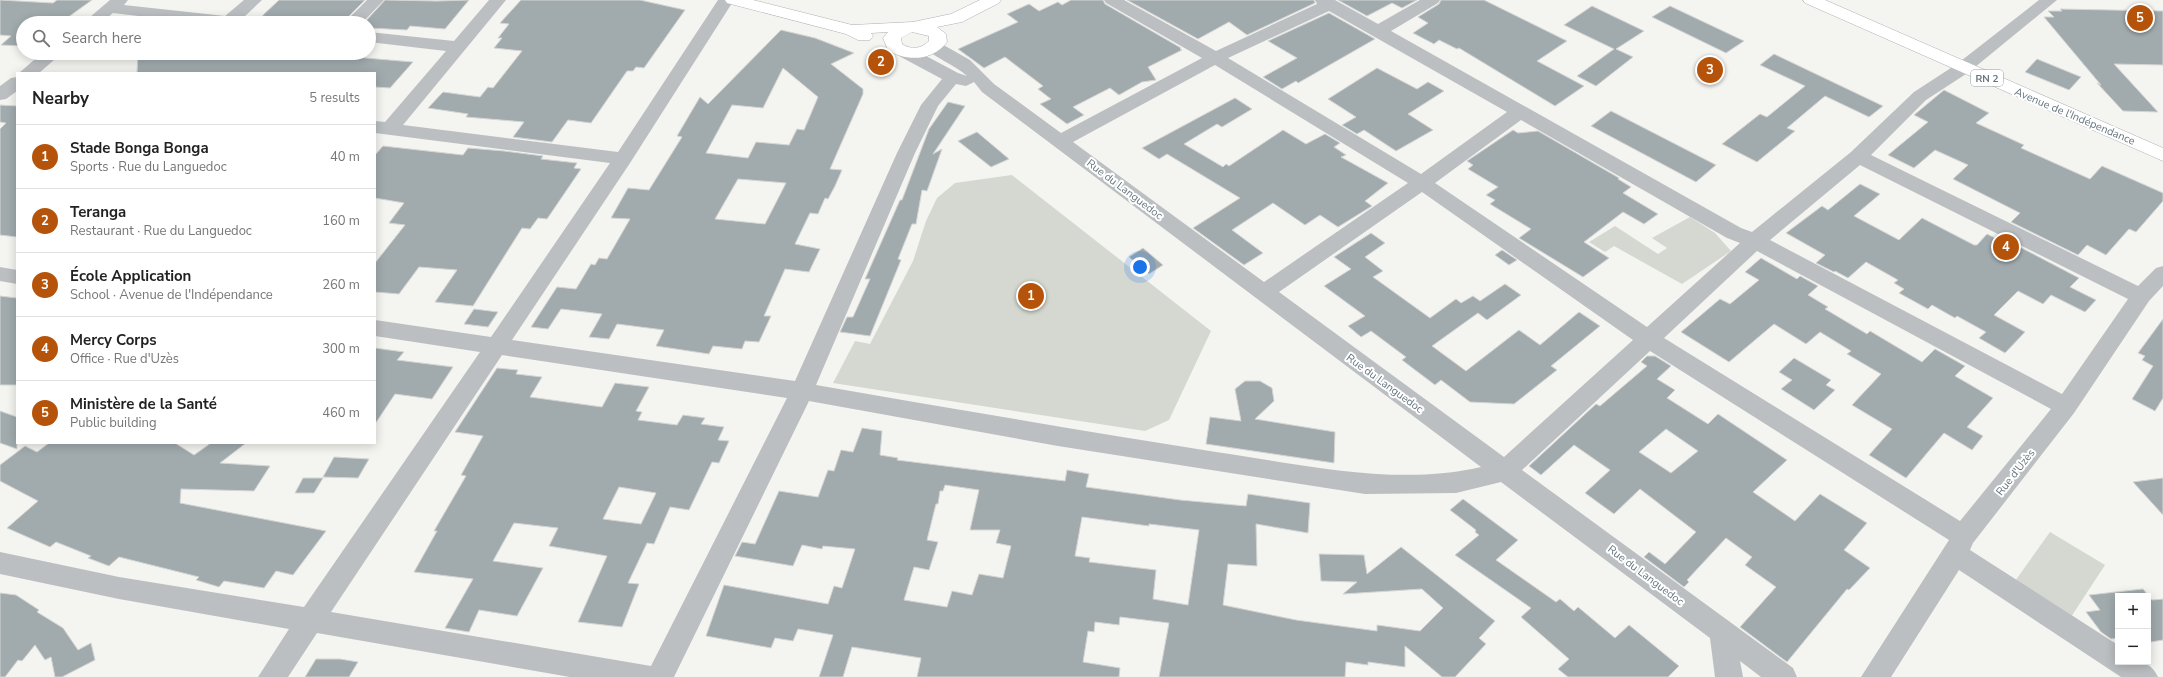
<!DOCTYPE html>
<html lang="en">
<head>
<meta charset="utf-8">
<style>
	:root { --surface:#fff; --page:#f2f2f2; --text:#222; --muted:#767676; --line:#e0e0e0; --accent:#b45309 }
	body { margin:0; font-family:"Nunito Sans",sans-serif; background:var(--page); color:var(--text) }
	.controls { position:absolute; right:12px; bottom:12px; display:grid; overflow:hidden; border-radius:0px; box-shadow:0 2px 10px #0003 }
	.controls button { width:36px; height:36px; display:grid; place-items:center; padding:0; border:0; border-bottom:1px solid var(--line); background:var(--surface); color:var(--text); font:20px sans-serif }
	.you { position:absolute; left:1140px; top:267px; width:14px; height:14px; margin:-10px; border:3px solid #fff; border-radius:50%; background:#1a73e8; box-shadow:0 0 0 6px #1a73e833 }
	.badge { display:grid; place-items:center; width:26px; height:26px; border-radius:50%; background:var(--accent); color:#fff; font-size:13px; font-weight:700 }
	.pin { position:absolute; translate:-50% -50%; border:2px solid #fff; box-shadow:0 1px 4px #0006 }
	.list { margin:0; padding:0; list-style:none }
	h2 { display:flex; justify-content:space-between; align-items:center; height:52px; margin:0; padding:0 16px; font-size:17px }
	h2 small { font-size:13px; font-weight:400; color:var(--muted) }
	.list li { display:grid; grid-template-columns:26px 1fr auto; gap:12px; align-items:center; box-sizing:border-box; height:64px; padding:0 16px; border-top:1px solid var(--line) }
	.list b { display:block; font-size:15px; white-space:nowrap }
	.list p { margin:0; font-size:13px; white-space:nowrap; color:var(--muted) }
	.list em { font-size:13px; font-style:normal; color:var(--muted) }
	.icon { flex:none; width:22px; height:22px; fill:none; stroke:currentColor; stroke-width:2; stroke-linecap:round; stroke-linejoin:round }
	.map { position:relative; flex:none; width:2163px; height:677px; overflow:hidden }
	.search { position:absolute; background:var(--surface); box-shadow:0 2px 10px #0003; left:16px; top:16px; width:360px; height:44px; display:flex; align-items:center; gap:10px; box-sizing:border-box; padding:0 14px; border-radius:22px; color:var(--muted); font-size:15px }
	.panel { position:absolute; background:var(--surface); box-shadow:0 2px 10px #0003; left:16px; top:72px; width:360px; height:372px; border-radius:0px }
	.map>svg:first-child { display:block }
	.green { fill:#d4d8d0 }
	.building { fill:#a1abae; stroke:#d5d5d3; fill-rule:evenodd }
	.lines { fill:none; stroke-linecap:round; stroke-linejoin:round }
	.major-casing { stroke:#acb2b5; stroke-width:1 }
	.minor { fill:#bbbfc2; fill-rule:evenodd }
	.major { fill:#fff; fill-rule:evenodd }
	.labels { text-anchor:middle; stroke-width:4; stroke-linejoin:round; paint-order:stroke }
	.shield { fill:#fff; stroke:#939fa5; stroke-width:1 }
	.shield-label { font-size:10px; font-weight:bold; fill:#65767f }
	.street-label { font-size:11px; fill:#65767f; stroke:#fff }
</style>
</head>
<body>
<div class="map">
<svg width="2163" height="677" viewBox="0 0 2163 677">
	<rect width="100%" height="100%" fill="#f4f4f0"/>
	<path class="green" d="M 1012,175 L 1211,331 L 1169,420 L 1145,431 L 833,383 L 855,341 L 870,344 L 913,261 L 926,221 L 937,198 L 955,183 Z
		M 1690,217 L 1715,233 L 1731,251 L 1682,284 L 1614,246 L 1605,252 L 1589,242 L 1615,226 L 1658,254 L 1667,248 L 1652,238 Z
		M 2050,532 L 2105,565 L 2065,626 L 2008,591 Z"/>
	<path class="building" d="M 0,0 L 53,3 L 57,0 L 92,0 L 60,23 L 23,23 L 23,46 L 1,45 L 11,36 L 0,35 Z
		M 279,0 L 365,0 L 342,23 L 320,23 L 262,16 Z
		M 385,0 L 437,1 L 469,0 L 445,29 L 410,26 L 407,30 L 369,28 L 369,23 L 364,23 Z
		M 521,0 L 640,0 L 685,10 L 644,68 L 636,67 L 633,71 L 627,71 L 591,123 L 568,120 L 552,142 L 513,137 L 524,122 L 466,117 L 468,114 L 428,108 L 443,92 L 480,97 L 488,87 L 493,88 L 522,51 L 494,48 L 502,38 L 498,38 L 509,24 L 500,23 Z
		M 1071,0 L 1103,0 L 1105,4 L 1181,48 L 1180,49 L 1182,50 L 1148,67 L 1156,80 L 1142,82 L 1119,95 L 1110,88 L 1073,107 L 1084,115 L 1067,124 L 1040,104 L 1051,99 L 1038,89 L 1043,86 L 1005,57 L 984,68 L 958,49 L 1018,22 L 1007,14 L 1029,4 L 1039,11 L 1058,2 L 1062,5 Z
		M 1127,0 L 1314,0 L 1315,3 L 1247,35 L 1229,22 L 1198,39 Z
		M 1338,0 L 1417,0 L 1402,8 L 1392,3 L 1367,16 Z
		M 1441,0 L 1484,0 L 1567,41 L 1537,61 L 1584,86 L 1555,106 L 1459,48 L 1457,49 L 1439,40 L 1434,44 L 1413,33 L 1428,23 L 1418,17 L 1439,4 Z
		M 1592,6 L 1644,31 L 1616,49 L 1633,57 L 1596,86 L 1577,76 L 1614,49 L 1564,25 Z
		M 1670,6 L 1744,41 L 1726,53 L 1652,17 Z
		M 2060,9 L 2163,11 L 2163,65 L 2114,64 L 2158,112 L 2123,111 L 2097,83 L 2101,85 L 2044,17 L 2054,17 L 2048,11 L 2062,11 Z
		M 1329,13 L 1375,39 L 1298,83 L 1296,81 L 1282,89 L 1263,77 L 1297,58 L 1268,41 Z
		M 781,30 L 815,38 L 854,53 L 831,64 L 863,89 L 863,94 L 830,169 L 842,170 L 835,186 L 828,199 L 825,198 L 818,214 L 810,213 L 795,244 L 820,249 L 809,272 L 785,269 L 764,316 L 771,316 L 759,342 L 745,341 L 742,349 L 713,346 L 709,354 L 656,346 L 664,330 L 617,324 L 609,339 L 589,337 L 602,314 L 561,309 L 548,329 L 531,327 L 557,287 L 576,289 L 591,264 L 595,265 L 599,258 L 607,259 L 630,219 L 611,218 L 628,188 L 649,190 L 682,137 L 677,136 L 700,97 L 708,104 ZM 783,68 L 818,97 L 804,130 L 797,129 L 789,145 L 756,142 L 748,158 L 706,153 L 732,105 L 763,108 ZM 738,179 L 786,183 L 765,224 L 715,219 Z
		M 138,53 L 357,53 L 354,57 L 413,62 L 390,88 L 375,87 L 375,73 L 137,73 Z
		M 1774,54 L 1883,106 L 1869,117 L 1825,96 L 1787,128 L 1795,131 L 1757,162 L 1722,144 L 1760,114 L 1767,117 L 1805,86 L 1760,65 Z
		M 2037,59 L 2081,77 L 2069,90 L 2025,72 Z
		M 1377,68 L 1417,89 L 1428,82 L 1444,91 L 1408,114 L 1433,130 L 1396,151 L 1364,130 L 1357,134 L 1342,125 L 1356,117 L 1328,99 Z
		M 1944,90 L 1989,113 L 1976,123 L 2024,145 L 2021,148 L 2090,179 L 2102,166 L 2163,193 L 2163,201 L 2136,232 L 2129,229 L 2106,255 L 2087,245 L 2078,255 L 2011,222 L 2020,213 L 1953,179 L 1968,165 L 1935,150 L 1914,168 L 1888,155 L 1928,122 L 1914,115 Z
		M 1235,98 L 1252,109 L 1222,127 L 1217,124 L 1184,144 L 1223,167 L 1226,164 L 1229,166 L 1283,130 L 1306,144 L 1325,134 L 1340,143 L 1334,147 L 1346,155 L 1341,157 L 1388,183 L 1365,201 L 1372,206 L 1338,227 L 1320,215 L 1305,225 L 1273,203 L 1232,230 L 1263,253 L 1244,265 L 1193,228 L 1240,198 L 1167,154 L 1159,159 L 1142,148 Z
		M 948,102 L 965,106 L 933,154 L 942,149 L 927,191 L 922,190 L 916,224 L 912,224 L 898,259 L 901,260 L 870,336 L 840,332 L 847,317 L 853,317 L 870,279 L 865,279 L 900,200 L 902,200 L 929,129 Z
		M 0,105 L 17,106 L 17,237 L 0,235 L 0,129 L 6,123 L 0,122 Z
		M 1611,111 L 1716,165 L 1696,182 L 1591,126 Z
		M 1513,130 L 1518,133 L 1538,131 L 1619,178 L 1618,179 L 1631,187 L 1623,193 L 1658,214 L 1644,224 L 1623,212 L 1584,242 L 1609,258 L 1583,277 L 1519,238 L 1531,229 L 1490,204 L 1495,200 L 1486,195 L 1498,187 L 1468,169 L 1473,165 L 1467,161 Z
		M 977,132 L 1009,159 L 991,167 L 958,141 Z
		M 383,146 L 463,155 L 468,148 L 504,151 L 543,156 L 541,159 L 577,163 L 574,168 L 581,169 L 547,219 L 538,218 L 530,229 L 522,228 L 473,306 L 435,302 L 457,270 L 419,267 L 399,294 L 375,292 L 375,263 L 405,225 L 389,223 L 404,203 L 375,198 L 375,155 Z
		M 1860,184 L 1880,194 L 1854,216 L 1899,240 L 1922,218 L 1974,245 L 1977,245 L 1987,234 L 1995,238 L 1997,235 L 2079,278 L 2070,287 L 2096,300 L 2085,312 L 2051,295 L 2043,304 L 2018,291 L 1994,315 L 2025,332 L 2005,353 L 1979,338 L 1986,332 L 1957,316 L 1955,318 L 1932,305 L 1928,309 L 1899,293 L 1904,289 L 1894,283 L 1898,280 L 1866,262 L 1848,278 L 1835,271 L 1834,272 L 1816,263 L 1825,255 L 1786,233 L 1822,206 L 1828,210 Z
		M 1371,233 L 1385,243 L 1365,257 L 1383,271 L 1373,277 L 1430,318 L 1456,299 L 1461,303 L 1473,296 L 1480,301 L 1505,284 L 1521,295 L 1487,320 L 1478,313 L 1432,346 L 1466,371 L 1519,330 L 1540,345 L 1579,312 L 1600,326 L 1551,366 L 1557,370 L 1514,404 L 1470,402 L 1441,380 L 1435,385 L 1402,360 L 1406,357 L 1371,331 L 1361,337 L 1348,326 L 1365,316 L 1324,286 L 1351,269 L 1334,257 Z
		M 1143,248 L 1163,265 L 1149,274 L 1129,257 Z
		M 1502,250 L 1517,260 L 1509,265 L 1495,255 Z
		M 1761,258 L 1797,279 L 1800,276 L 1818,286 L 1808,295 L 1828,307 L 1825,309 L 1867,334 L 1870,331 L 1922,362 L 1935,349 L 1965,366 L 1955,376 L 1993,398 L 1967,427 L 1983,436 L 1972,450 L 1944,433 L 1906,478 L 1869,455 L 1892,429 L 1852,405 L 1881,374 L 1847,354 L 1851,351 L 1820,332 L 1806,344 L 1774,324 L 1729,362 L 1681,332 L 1720,299 L 1730,304 L 1759,280 L 1745,272 Z
		M 0,296 L 17,298 L 17,385 L 0,385 Z
		M 474,309 L 498,312 L 488,327 L 464,324 Z
		M 2163,319 L 2163,398 L 2155,411 L 2132,399 L 2153,366 L 2142,360 L 2145,356 L 2138,353 Z
		M 375,348 L 404,352 L 397,360 L 453,367 L 432,399 L 395,394 L 375,424 Z
		M 1647,356 L 1655,356 L 1671,366 L 1657,379 L 1675,390 L 1667,398 L 1708,424 L 1718,414 L 1787,460 L 1753,492 L 1795,521 L 1820,494 L 1867,523 L 1844,550 L 1870,568 L 1849,590 L 1847,589 L 1787,662 L 1740,627 L 1776,587 L 1745,565 L 1752,557 L 1726,538 L 1687,580 L 1689,582 L 1684,587 L 1644,557 L 1649,552 L 1665,564 L 1696,532 L 1640,489 L 1614,514 L 1585,493 L 1610,470 L 1574,445 L 1541,475 L 1529,466 L 1596,404 L 1600,406 L 1647,366 L 1641,362 ZM 1666,429 L 1698,451 L 1671,473 L 1639,452 Z
		M 1794,358 L 1831,380 L 1826,385 L 1835,390 L 1814,410 L 1781,389 L 1792,380 L 1779,372 Z
		M 497,368 L 518,370 L 516,374 L 542,377 L 530,397 L 602,407 L 615,383 L 649,387 L 636,411 L 642,412 L 638,420 L 677,425 L 683,415 L 705,418 L 701,424 L 724,427 L 718,440 L 729,441 L 719,463 L 712,462 L 689,510 L 670,507 L 654,544 L 647,543 L 628,583 L 639,584 L 622,627 L 578,622 L 607,556 L 549,546 L 558,528 L 514,523 L 493,561 L 543,568 L 517,616 L 479,610 L 469,632 L 445,628 L 473,579 L 414,572 L 437,531 L 434,531 L 466,476 L 461,475 L 483,436 L 455,432 ZM 619,487 L 656,493 L 641,524 L 603,519 Z
		M 1245,381 L 1260,381 L 1272,388 L 1274,401 L 1255,419 L 1335,432 L 1334,463 L 1206,444 L 1210,417 L 1241,421 L 1235,389 Z
		M 0,411 L 17,417 L 17,449 L 0,443 Z
		M 862,428 L 882,431 L 880,455 L 898,458 L 897,460 L 1065,481 L 1067,470 L 1089,474 L 1086,487 L 1180,500 L 1246,506 L 1248,494 L 1310,503 L 1308,533 L 1256,524 L 1257,566 L 1228,564 L 1223,605 L 1296,620 L 1377,631 L 1377,625 L 1420,631 L 1443,608 L 1422,589 L 1343,594 L 1357,582 L 1321,581 L 1319,554 L 1364,555 L 1367,574 L 1401,547 L 1495,621 L 1479,638 L 1486,644 L 1455,677 L 1442,677 L 1405,646 L 1405,667 L 1368,662 L 1368,665 L 1346,662 L 1345,677 L 1159,677 L 1169,623 L 1120,617 L 1119,625 L 1095,622 L 1094,632 L 1088,631 L 1083,662 L 1120,668 L 1119,677 L 917,677 L 921,658 L 852,647 L 843,677 L 819,677 L 833,635 L 798,629 L 793,641 L 775,638 L 771,648 L 706,636 L 724,585 L 828,604 L 834,586 L 842,588 L 855,549 L 823,546 L 822,549 L 802,545 L 793,566 L 735,556 L 742,542 L 755,544 L 779,491 L 818,497 L 828,470 L 834,471 L 841,450 L 853,452 ZM 945,485 L 979,490 L 970,530 L 1000,530 L 996,543 L 1011,546 L 1003,578 L 979,574 L 972,595 L 952,591 L 947,607 L 904,600 L 914,567 L 929,570 L 938,542 L 927,540 L 936,504 L 938,504 L 940,491 L 943,491 ZM 1082,517 L 1149,526 L 1149,524 L 1199,530 L 1188,605 L 1153,599 L 1156,570 L 1089,562 L 1090,558 L 1075,556 Z
		M 49,443 L 175,443 L 194,455 L 211,443 L 246,443 L 220,463 L 270,466 L 254,491 L 181,489 L 180,503 L 326,531 L 293,575 L 276,571 L 264,588 L 224,581 L 219,587 L 196,580 L 199,577 L 119,557 L 109,566 L 88,558 L 91,556 L 56,542 L 50,547 L 7,528 L 38,501 L 0,481 L 0,465 L 25,446 L 37,452 Z
		M 334,457 L 369,459 L 358,478 L 323,477 Z
		M 303,478 L 323,478 L 314,493 L 295,493 Z
		M 2163,478 L 2163,515 L 2133,482 Z
		M 1463,499 L 1518,540 L 1496,560 L 1556,602 L 1560,599 L 1574,611 L 1578,607 L 1615,638 L 1629,625 L 1679,666 L 1668,677 L 1568,677 L 1558,669 L 1569,659 L 1521,617 L 1531,608 L 1455,555 L 1479,535 L 1475,532 L 1476,530 L 1450,510 Z
		M 2143,589 L 2152,600 L 2163,599 L 2163,640 L 2151,642 L 2148,638 L 2148,596 L 2118,596 L 2118,638 L 2111,639 L 2101,632 L 2086,612 L 2100,610 L 2089,595 Z
		M 0,593 L 16,595 L 39,610 L 37,612 L 63,628 L 78,650 L 91,643 L 95,660 L 62,677 L 55,677 L 51,657 L 45,660 L 35,645 L 22,661 L 18,660 L 5,677 L 0,677 Z
		M 316,659 L 340,659 L 358,662 L 349,677 L 305,677 Z"/>
	<g class="lines">
		<g class="major-casing">
			<path id="major" d="M 725,0 L 753,0 L 852,25 L 913,22 L 951,14 L 980,0 L 1001,0 L 999,3 L 962,22 L 937,27 L 946,34 L 947,42 C 933,61 906,62 888,50 L 883,38 L 888,32 L 871,33 L 873,36 L 870,40 L 858,40 L 846,34 L 727,3 ZM 912,32 L 929,36 L 929,41 C 921,49 911,50 902,44 L 901,38 Z
				M 1803,0 L 1825,0 L 2163,148 L 2163,161 L 1805,3 Z"/>
		</g>
		<path class="minor" d="M 110,0 L 128,0 L 124,5 L 225,16 L 244,0 L 262,0 L 243,18 L 249,19 L 251,23 L 198,23 L 113,13 L 101,23 L 83,23 Z
			M 367,0 L 384,0 L 362,23 L 344,23 Z
			M 489,0 L 506,0 L 403,125 L 618,152 L 718,0 L 734,0 L 630,163 L 512,340 L 795,381 L 897,153 L 921,105 L 942,79 L 899,56 L 896,52 L 899,48 L 905,47 L 911,48 L 958,73 L 967,76 C 957,66 931,56 925,47 L 928,43 L 940,43 L 970,60 L 994,84 L 1061,133 L 1202,58 L 1106,3 L 1104,0 L 1124,0 L 1216,51 L 1317,4 L 1315,0 L 1335,0 L 1378,24 L 1420,0 L 1440,0 L 1438,3 L 1391,31 L 1741,228 L 1752,232 L 1851,152 L 1914,92 L 1957,64 L 2039,0 L 2057,0 L 1969,72 L 1926,100 L 1871,155 L 2138,286 L 2156,268 L 2163,266 L 2163,286 L 2149,301 L 2074,413 L 1973,543 L 1970,550 L 2118,645 L 2118,662 C 2136,662 2149,658 2158,677 L 2121,677 L 1959,570 L 1891,677 L 1861,677 L 1949,540 L 1650,351 L 1522,470 L 1793,668 L 1797,677 L 1761,677 L 1740,661 L 1743,677 L 1715,677 L 1710,638 L 1501,482 L 1456,493 L 1365,494 L 1058,446 L 809,401 L 674,677 L 570,677 L 317,633 L 288,677 L 258,677 L 289,629 L 119,599 L 0,574 L 0,552 L 119,577 L 304,607 L 480,352 L 375,336 L 375,320 L 491,337 L 610,163 L 375,133 L 375,121 L 385,122 L 446,51 L 369,42 L 369,32 L 454,41 ZM 1329,11 L 1507,112 L 1421,174 L 1228,58 ZM 1215,65 L 1408,183 L 1264,282 L 1073,142 ZM 974,82 L 982,92 L 1481,467 C 1397,487 1301,464 1216,452 C 1083,431 949,408 816,385 L 915,153 L 938,106 L 956,84 L 966,86 ZM 1521,120 L 1727,238 L 1740,243 L 1647,327 L 1435,183 ZM 1860,165 L 2128,299 L 2062,394 L 1770,240 ZM 1422,192 L 1633,340 L 1504,457 L 1279,292 ZM 1757,251 L 2051,409 L 1960,521 L 1664,338 ZM 502,355 L 787,398 L 651,666 L 331,612 Z
			M 42,53 L 62,53 L 39,73 L 19,73 Z
			M 17,77 L 17,91 L 6,99 L 0,100 L 0,86 L 11,78 Z
			M 0,267 L 17,270 L 17,284 L 0,281 Z"/>
		<use href="#major" class="major"/>
	</g>
	<g class="labels">
		<rect class="shield" x="1971" y="70" width="32" height="16" rx="3"/>
		<g class="shield-label">
			<text x="1987" y="82">RN 2</text>
		</g>
		<g class="street-label">
			<text transform="translate(2075 116) rotate(23)" y="4">Avenue de l'Indépendance</text>
			<text transform="translate(1125 189) rotate(37)" y="4">Rue du Languedoc</text>
			<text transform="translate(1385 383) rotate(36)" y="4">Rue du Languedoc</text>
			<text transform="translate(2015 472) rotate(-52)" y="4">Rue d'Uzès</text>
			<text transform="translate(1646 575) rotate(37)" y="4">Rue du Languedoc</text>
		</g>
	</g>
</svg>
<div class="controls">
<button>+</button>
<button>−</button>
</div>
<div class="you"></div>
<div class="pin badge" style="left:1031px;top:296px">1</div>
<div class="pin badge" style="left:881px;top:62px">2</div>
<div class="pin badge" style="left:1710px;top:70px">3</div>
<div class="pin badge" style="left:2006px;top:247px">4</div>
<div class="pin badge" style="left:2140px;top:18px">5</div>
<div class="search"><svg class="icon" aria-label="search" viewBox="0 0 24 24"><circle cx="10" cy="10" r="6"/><path d="M15 15l6 6"/></svg>Search here</div>
<section class="panel">
<h2>Nearby<small>5 results</small></h2>
<ul class="list">
<li><span class="badge">1</span><div><b>Stade Bonga Bonga</b><p>Sports · Rue du Languedoc</p></div><em>40 m</em></li>
<li><span class="badge">2</span><div><b>Teranga</b><p>Restaurant · Rue du Languedoc</p></div><em>160 m</em></li>
<li><span class="badge">3</span><div><b>École Application</b><p>School · Avenue de l'Indépendance</p></div><em>260 m</em></li>
<li><span class="badge">4</span><div><b>Mercy Corps</b><p>Office · Rue d'Uzès</p></div><em>300 m</em></li>
<li><span class="badge">5</span><div><b>Ministère de la Santé</b><p>Public building</p></div><em>460 m</em></li>
</ul>
</section>
</div>
</body>
</html>
